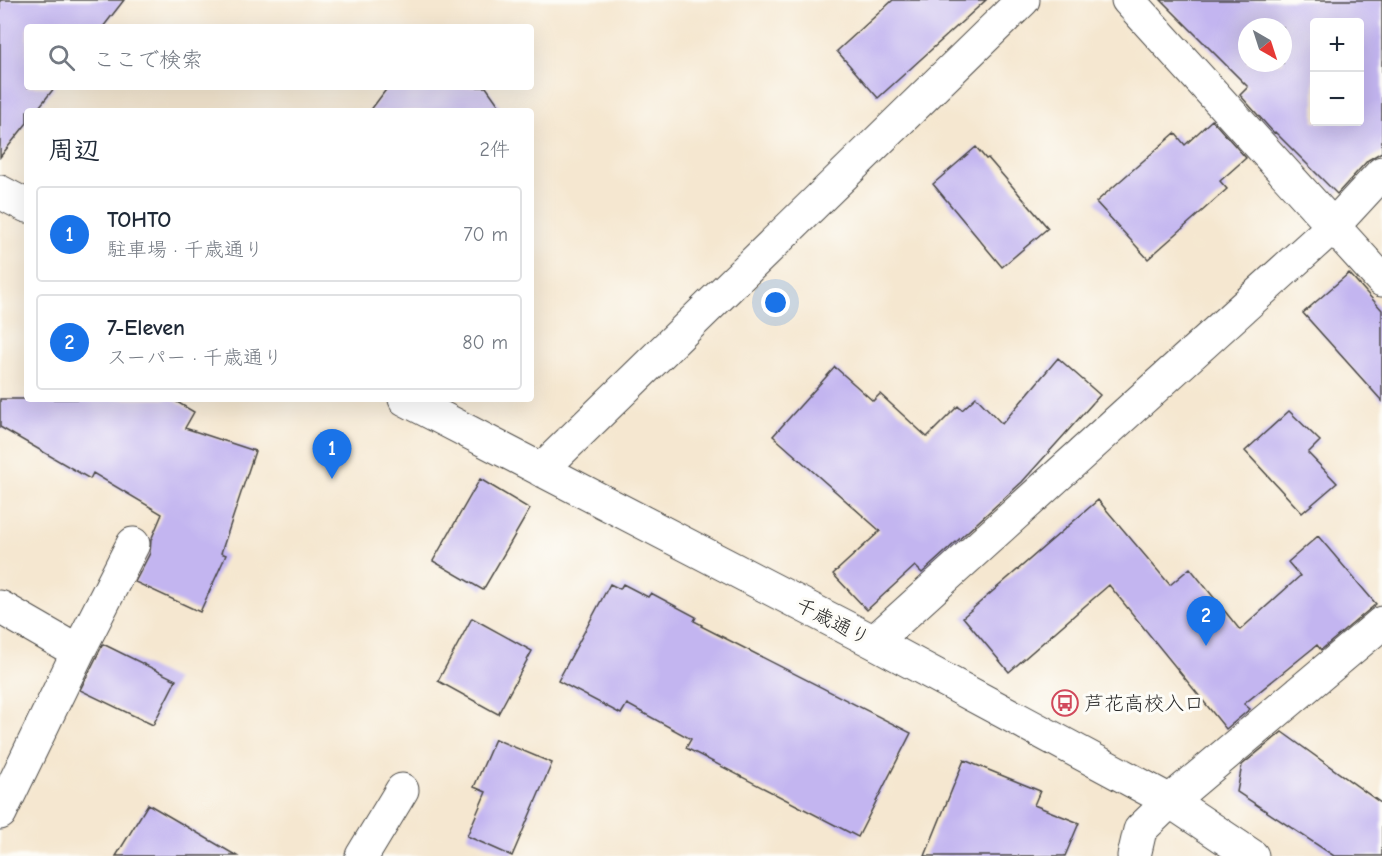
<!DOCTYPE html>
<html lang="ja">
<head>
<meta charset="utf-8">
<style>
	:root { --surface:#fff; --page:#f6f6f7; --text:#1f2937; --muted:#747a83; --line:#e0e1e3; --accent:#1a73e8 }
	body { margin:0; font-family:"Comic Neue","Klee One",sans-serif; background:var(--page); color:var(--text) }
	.controls { position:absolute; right:18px; top:18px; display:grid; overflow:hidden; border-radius:6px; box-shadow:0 6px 24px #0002 }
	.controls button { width:54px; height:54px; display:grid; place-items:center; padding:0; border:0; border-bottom:2px solid var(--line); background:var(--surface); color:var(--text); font:30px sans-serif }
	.compass { position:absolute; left:1238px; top:18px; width:54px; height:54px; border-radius:50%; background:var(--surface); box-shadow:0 6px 24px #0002; rotate:141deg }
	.you { position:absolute; left:776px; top:303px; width:21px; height:21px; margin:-15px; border:4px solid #fff; border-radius:50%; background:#1a73e8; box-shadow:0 0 0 9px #1a73e833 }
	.badge { display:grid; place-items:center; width:39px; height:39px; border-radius:50%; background:var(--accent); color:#fff; font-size:20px; font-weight:700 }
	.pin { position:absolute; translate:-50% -50px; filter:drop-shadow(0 2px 3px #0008) }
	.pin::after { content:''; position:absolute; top:32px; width:21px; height:18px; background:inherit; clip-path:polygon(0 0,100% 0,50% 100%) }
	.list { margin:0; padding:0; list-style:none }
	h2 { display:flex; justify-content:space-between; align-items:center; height:78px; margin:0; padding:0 24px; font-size:26px }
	h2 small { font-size:20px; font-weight:400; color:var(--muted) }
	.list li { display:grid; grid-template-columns:39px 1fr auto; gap:18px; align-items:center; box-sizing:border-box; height:96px; margin:0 12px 12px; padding:0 12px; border:2px solid var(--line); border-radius:6px }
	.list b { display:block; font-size:22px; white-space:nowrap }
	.list p { margin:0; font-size:20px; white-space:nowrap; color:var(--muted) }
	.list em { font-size:20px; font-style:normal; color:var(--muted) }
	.icon { flex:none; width:33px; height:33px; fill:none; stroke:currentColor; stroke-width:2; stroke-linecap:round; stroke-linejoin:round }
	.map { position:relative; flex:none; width:1382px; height:856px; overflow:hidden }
	.search { position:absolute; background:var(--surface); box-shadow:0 6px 24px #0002; left:24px; top:24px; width:510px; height:66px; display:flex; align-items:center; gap:15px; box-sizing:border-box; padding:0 21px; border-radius:6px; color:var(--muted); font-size:22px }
	.panel { position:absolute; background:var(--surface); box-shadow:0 6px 24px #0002; left:24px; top:108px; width:510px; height:294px; border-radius:6px }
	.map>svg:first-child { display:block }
	.building { fill:#c3b5f0; fill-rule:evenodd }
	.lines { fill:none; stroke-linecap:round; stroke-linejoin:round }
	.minor-casing { stroke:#494744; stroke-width:35 }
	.minor { stroke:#fff; stroke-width:33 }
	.labels { text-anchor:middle; stroke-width:6; stroke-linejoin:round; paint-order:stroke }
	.street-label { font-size:20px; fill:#2b2b2b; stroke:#fdfcf7 }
	.poi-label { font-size:20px; fill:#2b2b2b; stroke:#fdfcf7; text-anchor:start }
</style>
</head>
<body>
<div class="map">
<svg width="1382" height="856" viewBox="0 0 1382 856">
	<rect width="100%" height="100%" fill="#fdfcf7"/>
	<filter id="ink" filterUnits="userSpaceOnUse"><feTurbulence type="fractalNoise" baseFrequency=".0167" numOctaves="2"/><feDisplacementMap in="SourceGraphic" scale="12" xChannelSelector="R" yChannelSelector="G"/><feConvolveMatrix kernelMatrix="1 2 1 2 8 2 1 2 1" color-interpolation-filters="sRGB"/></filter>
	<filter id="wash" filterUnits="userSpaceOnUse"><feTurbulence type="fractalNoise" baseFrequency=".008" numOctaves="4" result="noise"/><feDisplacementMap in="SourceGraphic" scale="24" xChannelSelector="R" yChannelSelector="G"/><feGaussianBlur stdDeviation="1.35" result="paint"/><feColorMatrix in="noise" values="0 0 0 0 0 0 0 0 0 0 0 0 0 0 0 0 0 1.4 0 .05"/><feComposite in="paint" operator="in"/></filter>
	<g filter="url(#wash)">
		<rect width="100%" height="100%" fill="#f5e7d0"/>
		<g id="blocks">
			<path class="building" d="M 0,0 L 124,0 L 103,27 L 27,27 L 27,87 L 55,87 L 36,111 L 27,111 L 27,123 L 0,157 Z
				M 893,0 L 986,0 L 878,98 L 837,51 Z
				M 1161,0 L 1382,0 L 1382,152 L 1368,160 L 1337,194 L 1275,132 L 1274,133 L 1240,95 L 1248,87 ZM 1314,22 L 1359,22 L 1359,122 L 1314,122 ZM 1247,27 L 1283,27 L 1283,63 L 1247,63 Z
				M 388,87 L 486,87 L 503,111 L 370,111 Z
				M 1212,120 L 1246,158 L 1220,181 L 1227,189 L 1148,259 L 1096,202 L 1175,133 L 1185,145 Z
				M 976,147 L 986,159 L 988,158 L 1048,228 L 1002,267 L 933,184 Z
				M 1349,273 L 1382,310 L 1382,401 L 1303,313 Z
				M 1058,358 L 1100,395 L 1022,482 L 922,573 L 915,566 L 867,610 L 833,574 L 880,531 L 773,436 L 835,367 L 873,401 L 880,394 L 927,437 L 958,406 L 962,410 L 976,397 L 1002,424 Z
				M 0,399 L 172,399 L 194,412 L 185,428 L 255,451 L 221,553 L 226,555 L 200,612 L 135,582 L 150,553 L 151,540 L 162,514 L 93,473 L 90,479 L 0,427 Z
				M 1289,411 L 1320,441 L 1308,453 L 1337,483 L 1302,513 L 1245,451 Z
				M 480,479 L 530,509 L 483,590 L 433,561 Z
				M 1098,500 L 1170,585 L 1190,568 L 1240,630 L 1300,576 L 1288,562 L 1318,536 L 1376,604 L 1321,650 L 1317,645 L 1244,704 L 1250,709 L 1226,729 L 1109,585 L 1009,672 L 963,617 Z
				M 610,584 L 620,589 L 623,584 L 648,597 L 651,593 L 696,617 L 694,621 L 702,625 L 701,626 L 911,733 L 858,837 L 686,748 L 691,739 L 627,704 L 621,714 L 558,681 Z
				M 472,618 L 532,651 L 498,714 L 438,681 Z
				M 103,644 L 176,680 L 153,725 L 80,690 Z
				M 1282,732 L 1382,804 L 1382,856 L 1334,856 L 1237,792 L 1242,765 Z
				M 495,739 L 552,763 L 512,856 L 467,836 L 486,792 L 474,787 Z
				M 964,760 L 1040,791 L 1034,805 L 1079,823 L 1065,856 L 925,856 Z
				M 148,804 L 237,856 L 116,856 Z"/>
		</g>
	</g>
	<g filter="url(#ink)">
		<use href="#blocks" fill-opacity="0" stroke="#494744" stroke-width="1.5"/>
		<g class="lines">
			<g class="minor-casing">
				<path id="minor" d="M 1128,0 L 1382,280
					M 0,192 L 27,206
					M 405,399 L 874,642 L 1170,801 L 1252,856
					M 541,470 L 1023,0
					M 0,607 L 78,652
					M 874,642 L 1333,226 L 1382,173
					M 0,813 L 78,652 L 133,544
					M 362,856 L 402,790
					M 1134,856 L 1140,830 L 1170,801 L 1382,623"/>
			</g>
			<use href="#minor" class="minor"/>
		</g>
	</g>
	<defs>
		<g id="bus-ring" transform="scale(1.35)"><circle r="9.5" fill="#fdfcf7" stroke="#d1495b" stroke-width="1.5"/><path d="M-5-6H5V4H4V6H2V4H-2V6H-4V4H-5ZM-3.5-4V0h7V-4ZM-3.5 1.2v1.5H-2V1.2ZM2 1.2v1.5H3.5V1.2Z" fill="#d1495b"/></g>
	</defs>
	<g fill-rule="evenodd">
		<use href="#bus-ring" x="1065" y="703"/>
	</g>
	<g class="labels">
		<g class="street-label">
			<text transform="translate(833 621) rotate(27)" y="7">千歳通り</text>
		</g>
		<g class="poi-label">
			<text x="1084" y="710">芦花高校入口</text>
		</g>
	</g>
</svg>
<div class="controls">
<button>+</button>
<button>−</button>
</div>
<svg class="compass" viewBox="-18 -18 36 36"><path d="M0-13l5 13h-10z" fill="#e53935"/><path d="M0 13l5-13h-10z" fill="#747a83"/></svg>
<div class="you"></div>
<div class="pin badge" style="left:332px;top:479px">1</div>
<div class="pin badge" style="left:1206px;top:646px">2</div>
<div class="search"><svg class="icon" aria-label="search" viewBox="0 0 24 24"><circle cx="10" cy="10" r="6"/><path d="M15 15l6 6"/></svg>ここで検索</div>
<section class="panel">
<h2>周辺<small>2件</small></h2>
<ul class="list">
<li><span class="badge">1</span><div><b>TOHTO</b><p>駐車場 · 千歳通り</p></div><em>70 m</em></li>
<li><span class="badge">2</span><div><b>7-Eleven</b><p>スーパー · 千歳通り</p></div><em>80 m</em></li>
</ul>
</section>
</div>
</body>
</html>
